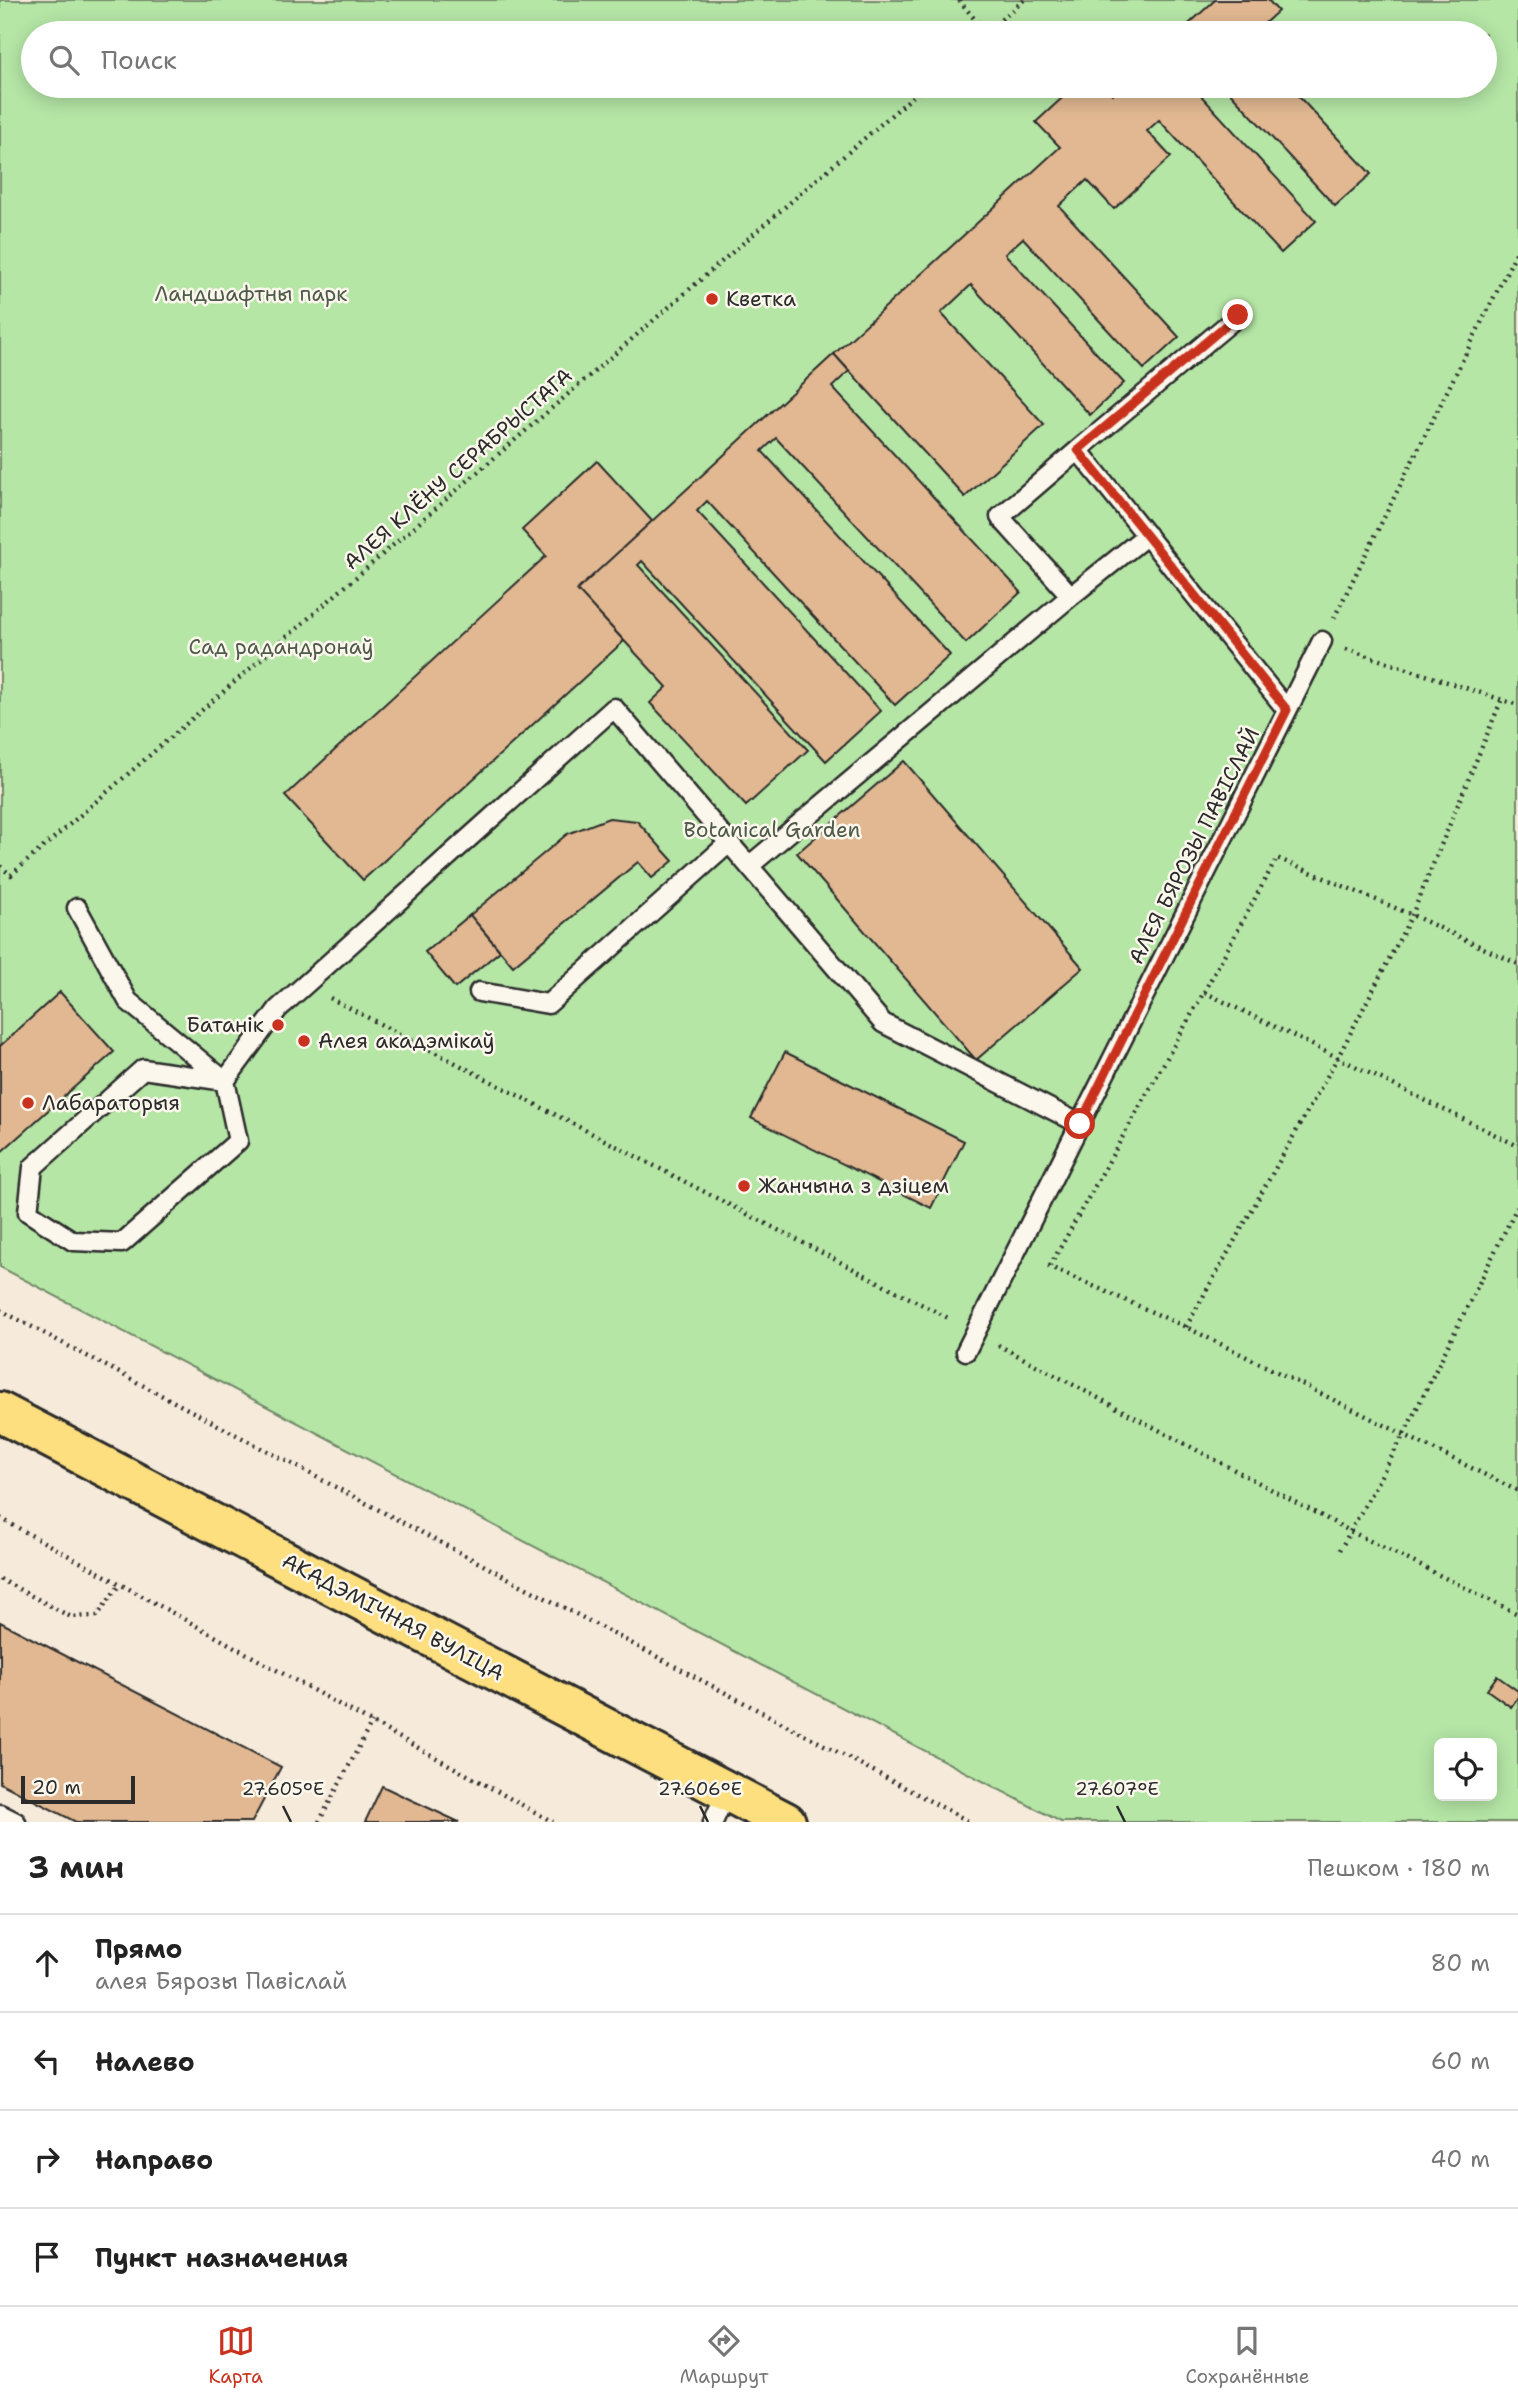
<!DOCTYPE html>
<html lang="ru">
<head>
<meta charset="utf-8">
<style>
	:root { --surface:#fff; --page:#f6f6f6; --text:#222; --muted:#767676; --line:#e0e0e0; --accent:#c8321e }
	body { margin:0; font-family:"Shantell Sans",sans-serif; background:var(--page); color:var(--text) }
	.controls { position:absolute; right:21px; bottom:21px; display:grid; overflow:hidden; border-radius:10px; box-shadow:0 4px 18px #0003 }
	.controls button { width:63px; height:63px; display:grid; place-items:center; padding:0; border:0; border-bottom:2px solid var(--line); background:var(--surface); color:var(--text); font:35px sans-serif }
	.scale { position:absolute; left:21px; bottom:18px; width:114px; box-sizing:border-box; padding-left:7px; border:4px solid #2b2b2b; border-top:0; font-size:19px; line-height:24px; white-space:nowrap; color:#2b2b2b; -webkit-text-stroke:5px #fbf7ec; paint-order:stroke }
	.stop { position:absolute; width:21px; height:21px; margin:-16px; border:5px solid #c8321e; border-radius:50%; background:#fff }
	.stop.end { background:#c8321e; border-color:#fff; box-shadow:0 2px 7px #0008 }
	.list { margin:0; padding:0; list-style:none }
	h2 { display:flex; justify-content:space-between; align-items:center; height:91px; margin:0; padding:0 28px; font-size:30px }
	h2 small { font-size:23px; font-weight:400; color:var(--muted) }
	.list li { display:grid; grid-template-columns:46px 1fr auto; gap:21px; align-items:center; box-sizing:border-box; height:98px; padding:0 28px; border-top:2px solid var(--line) }
	.list b { display:block; font-size:26px; white-space:nowrap }
	.list p { margin:0; font-size:23px; white-space:nowrap; color:var(--muted) }
	.list em { font-size:23px; font-style:normal; color:var(--muted) }
	.icon { flex:none; width:38px; height:38px; fill:none; stroke:currentColor; stroke-width:2; stroke-linecap:round; stroke-linejoin:round }
	.map { position:relative; flex:none; width:1518px; height:1822px; overflow:hidden }
	.search { position:absolute; background:var(--surface); box-shadow:0 4px 18px #0003; left:21px; right:21px; top:21px; height:77px; display:flex; align-items:center; gap:18px; box-sizing:border-box; padding:0 24px; border-radius:38px; color:var(--muted); font-size:26px }
	.sheet { height:483px; background:var(--surface) }
	nav { display:flex; justify-content:space-around; align-items:center; box-sizing:border-box; height:98px; border-top:2px solid var(--line); background:var(--surface); font-size:19px; color:var(--muted) }
	nav a { display:grid; justify-items:center; gap:4px }
	nav .on { color:var(--accent) }
	.map>svg:first-child { display:block }
	.green { fill:#b5e6a6; stroke:#708868; stroke-width:2; fill-rule:evenodd }
	.building { fill:#e1b891; stroke:#2b2b2b; stroke-width:2 }
	.lines { fill:none; stroke-linecap:round; stroke-linejoin:round }
	.service-casing { stroke:#2b2b2b; stroke-width:23 }
	.primary-casing { stroke:#2b2b2b; stroke-width:44 }
	.path { stroke:#2b2b2b; stroke-width:4.5; stroke-dasharray:2 5; stroke-linecap:butt }
	.service { stroke:#fbf7ec; stroke-width:18 }
	.primary { stroke:#fddf80; stroke-width:38 }
	.route { stroke:#c8321e; stroke-width:9 }
	.ticks { fill:none; stroke:#2b2b2b; stroke-width:2.5 }
	.poi-dot { fill:#c8321e; stroke:#fbf7ec; stroke-width:2.5 }
	.labels { text-anchor:middle; stroke-width:5; stroke-linejoin:round; paint-order:stroke }
	.park-label { font-size:21px; fill:#4e5a4a; stroke:#fbf7ec }
	.poi-label { font-size:21px; fill:#2b2b2b; stroke:#fbf7ec; text-anchor:start }
	.street-label { font-size:21px; fill:#2b2b2b; stroke:#fbf7ec }
	.ticks-label { font-size:18px; text-anchor:middle; fill:#2b2b2b; stroke:#fbf7ec; stroke-width:5; stroke-linejoin:round; paint-order:stroke }
</style>
</head>
<body>
<div class="map">
<svg width="1518" height="1822" viewBox="0 0 1518 1822">
	<rect width="100%" height="100%" fill="#f6eada"/>
	<filter id="ink" filterUnits="userSpaceOnUse"><feTurbulence type="fractalNoise" baseFrequency=".0143" numOctaves="2"/><feDisplacementMap in="SourceGraphic" scale="14" xChannelSelector="R" yChannelSelector="G"/><feConvolveMatrix kernelMatrix="1 2 1 2 8 2 1 2 1" color-interpolation-filters="sRGB"/></filter>
	<g filter="url(#ink)">
		<path class="green" d="M 0,0 L 1518,0 L 1518,1822 L 1061,1822 L 0,1267 ZM 33,33 L 1485,33 L 1485,86 L 33,86 ZM 1439,1743 L 1492,1743 L 1492,1796 L 1439,1796 Z"/>
		<path class="building" d="M 1215,0 L 1268,0 L 1278,11 L 1254,33 L 1179,33 Z
			M 1075,86 L 1106,86 L 1113,94 L 1122,86 L 1197,86 L 1194,88 L 1316,221 L 1281,253 L 1159,120 L 1147,131 L 1171,157 L 1114,209 L 1087,180 L 1059,206 L 1179,337 L 1144,369 L 1023,238 L 1005,254 L 1124,383 L 1090,415 L 971,285 L 941,313 L 1044,425 L 965,497 L 834,354 L 1060,147 L 1036,122 Z
			M 1224,86 L 1289,86 L 1371,174 L 1335,206 Z
			M 834,354 L 849,371 L 832,387 L 1021,592 L 966,643 L 776,438 L 762,451 L 950,655 L 895,705 L 707,501 L 697,511 L 881,711 L 826,761 L 642,561 L 638,565 L 808,750 L 746,806 L 650,703 L 667,687 L 577,590 Z
			M 597,461 L 652,521 L 577,590 L 624,641 L 363,880 L 285,796 L 546,556 L 522,530 Z
			M 904,761 L 1083,968 L 976,1060 L 797,853 Z
			M 609,818 L 637,821 L 673,861 L 652,878 L 638,862 L 513,966 L 470,915 L 567,834 Z
			M 470,915 L 500,951 L 455,988 L 425,952 Z
			M 60,992 L 114,1052 L 0,1153 L 0,1046 Z
			M 785,1052 L 964,1141 L 931,1208 L 751,1118 Z
			M 0,1622 L 281,1767 L 252,1822 L 76,1822 L 0,1783 Z
			M 1497,1676 L 1518,1691 L 1518,1697 L 1511,1707 L 1487,1690 Z
			M 382,1786 L 405,1797 L 459,1822 L 365,1822 Z"/>
		<g class="lines">
			<g class="service-casing">
				<path id="service" d="M 1078,450 L 1239,315
					M 1071,596 L 1147,535
					M 749,866 L 1071,596 L 1000,517 L 1078,450 L 1287,710
					M 77,908 L 128,1001 L 225,1081 L 238,1141 L 122,1243 L 73,1241 L 28,1212 L 33,1167 L 143,1069 L 225,1081
					M 479,992 L 548,1004 L 729,843
					M 225,1081 L 278,1009 L 614,708 L 883,1023 L 1080,1124
					M 966,1351 L 1322,641
					M 0,1814 L 16,1822
					M 713,1822 L 727,1791"/>
			</g>
			<g class="primary-casing">
				<path id="primary" d="M 0,1412 L 786,1822"/>
			</g>
			<path class="path" d="M 959,0 L 986,33
				M 985,33 L 1024,0
				M 1334,618 L 1518,249
				M 1346,649 L 1518,705
				M 0,866 L 11,875 L 925,86
				M 1204,992 L 1277,858 L 1412,915 L 1518,964
				M 330,998 L 950,1319
				M 1048,1266 L 1186,1327 L 1518,1491
				M 1050,1266 L 1204,992 L 1518,1146
				M 0,1310 L 970,1822
				M 1186,1327 L 1338,1057 L 1412,915 L 1501,701
				M 998,1345 L 1350,1531 L 1518,1614
				M 0,1518 L 553,1822
				M 1340,1550 L 1403,1436 L 1518,1205
				M 0,1579 L 71,1617 L 97,1616 L 120,1584
				M 319,1822 L 372,1722"/>
			<use href="#service" class="service"/>
			<use href="#primary" class="primary"/>
		</g>
	</g>
	<g class="lines" filter="url(#ink)">
		<path class="route" d="M 1080,1124 L 1287,710 L 1078,450 L 1238,315"/>
	</g>
	<path class="ticks" d="M 283,1806 L 291,1822M 700,1806 L 708,1822M 1117,1806 L 1125,1822"/>
	<g class="poi-dot">
		<circle cx="712" cy="299" r="7"/>
		<circle cx="278" cy="1025" r="7"/>
		<circle cx="304" cy="1041" r="7"/>
		<circle cx="28" cy="1103" r="7"/>
		<circle cx="744" cy="1186" r="7"/>
	</g>
	<g class="labels">
		<g class="park-label">
			<text x="251" y="301">Ландшафтны парк</text>
			<text x="281" y="654">Сад радандронаў</text>
			<text x="772" y="837">Botanical Garden</text>
		</g>
		<g class="poi-label">
			<text x="726" y="306">Кветка</text>
			<text x="264" y="1032" text-anchor="end">Батанік</text>
			<text x="318" y="1048">Алея акадэмікаў</text>
			<text x="42" y="1110">Лабараторыя</text>
			<text x="758" y="1193">Жанчына з дзіцем</text>
		</g>
		<g class="street-label">
			<text transform="translate(458 469) rotate(-41)" y="7">АЛЕЯ КЛЁНУ СЕРАБРЫСТАГА</text>
			<text transform="translate(1194 846) rotate(-63)" y="7">АЛЕЯ БЯРОЗЫ ПАВІСЛАЙ</text>
			<text transform="translate(393 1617) rotate(28)" y="7">АКАДЭМІЧНАЯ ВУЛІЦА</text>
		</g>
	</g>
	<g class="ticks-label">
		<text x="283" y="1795">27.605°E</text>
		<text x="700" y="1795">27.606°E</text>
		<text x="1117" y="1795">27.607°E</text>
	</g>
</svg>
<div class="controls">
<button><svg class="icon" aria-label="locate" viewBox="0 0 24 24"><circle cx="12" cy="12" r="6"/><path d="M12 2v4M12 18v4M2 12h4M18 12h4"/></svg></button>
</div>
<div class="scale">20 m</div>
<div class="stop" style="left:1080px;top:1124px"></div>
<div class="stop end" style="left:1238px;top:315px"></div>
<div class="search"><svg class="icon" aria-label="search" viewBox="0 0 24 24"><circle cx="10" cy="10" r="6"/><path d="M15 15l6 6"/></svg>Поиск</div>
</div>
<section class="sheet">
<h2>3 мин<small>Пешком · 180 m</small></h2>
<ul class="list">
<li><svg class="icon" aria-label="ahead" viewBox="0 0 24 24"><path d="M12 20V5M6 11l6-6 6 6"/></svg><div><b>Прямо</b><p>алея Бярозы Павіслай</p></div><em>80 m</em></li>
<li><svg class="icon" aria-label="left" viewBox="0 0 24 24"><path d="M17 20v-9H6M10 6l-5 5 5 5"/></svg><div><b>Налево</b></div><em>60 m</em></li>
<li><svg class="icon" aria-label="right" viewBox="0 0 24 24"><path d="M7 20v-9h11M14 6l5 5-5 5"/></svg><div><b>Направо</b></div><em>40 m</em></li>
<li><svg class="icon" aria-label="arrive" viewBox="0 0 24 24"><path d="M6 21V4h12l-3 4 3 4H6"/></svg><div><b>Пункт назначения</b></div></li>
</ul>
</section>
<nav>
<a class="on"><svg class="icon" aria-label="map" viewBox="0 0 24 24"><path d="M3 6l6-2 6 2 6-2v14l-6 2-6-2-6 2zM9 4v14M15 6v14"/></svg>Карта</a>
<a><svg class="icon" aria-label="directions" viewBox="0 0 24 24"><path d="M12 3l9 9-9 9-9-9zM9 14v-3h6M13 9l2 2-2 2"/></svg>Маршрут</a>
<a><svg class="icon" aria-label="saved" viewBox="0 0 24 24"><path d="M7 4h10v16l-5-4-5 4z"/></svg>Сохранённые</a>
</nav>
</body>
</html>
